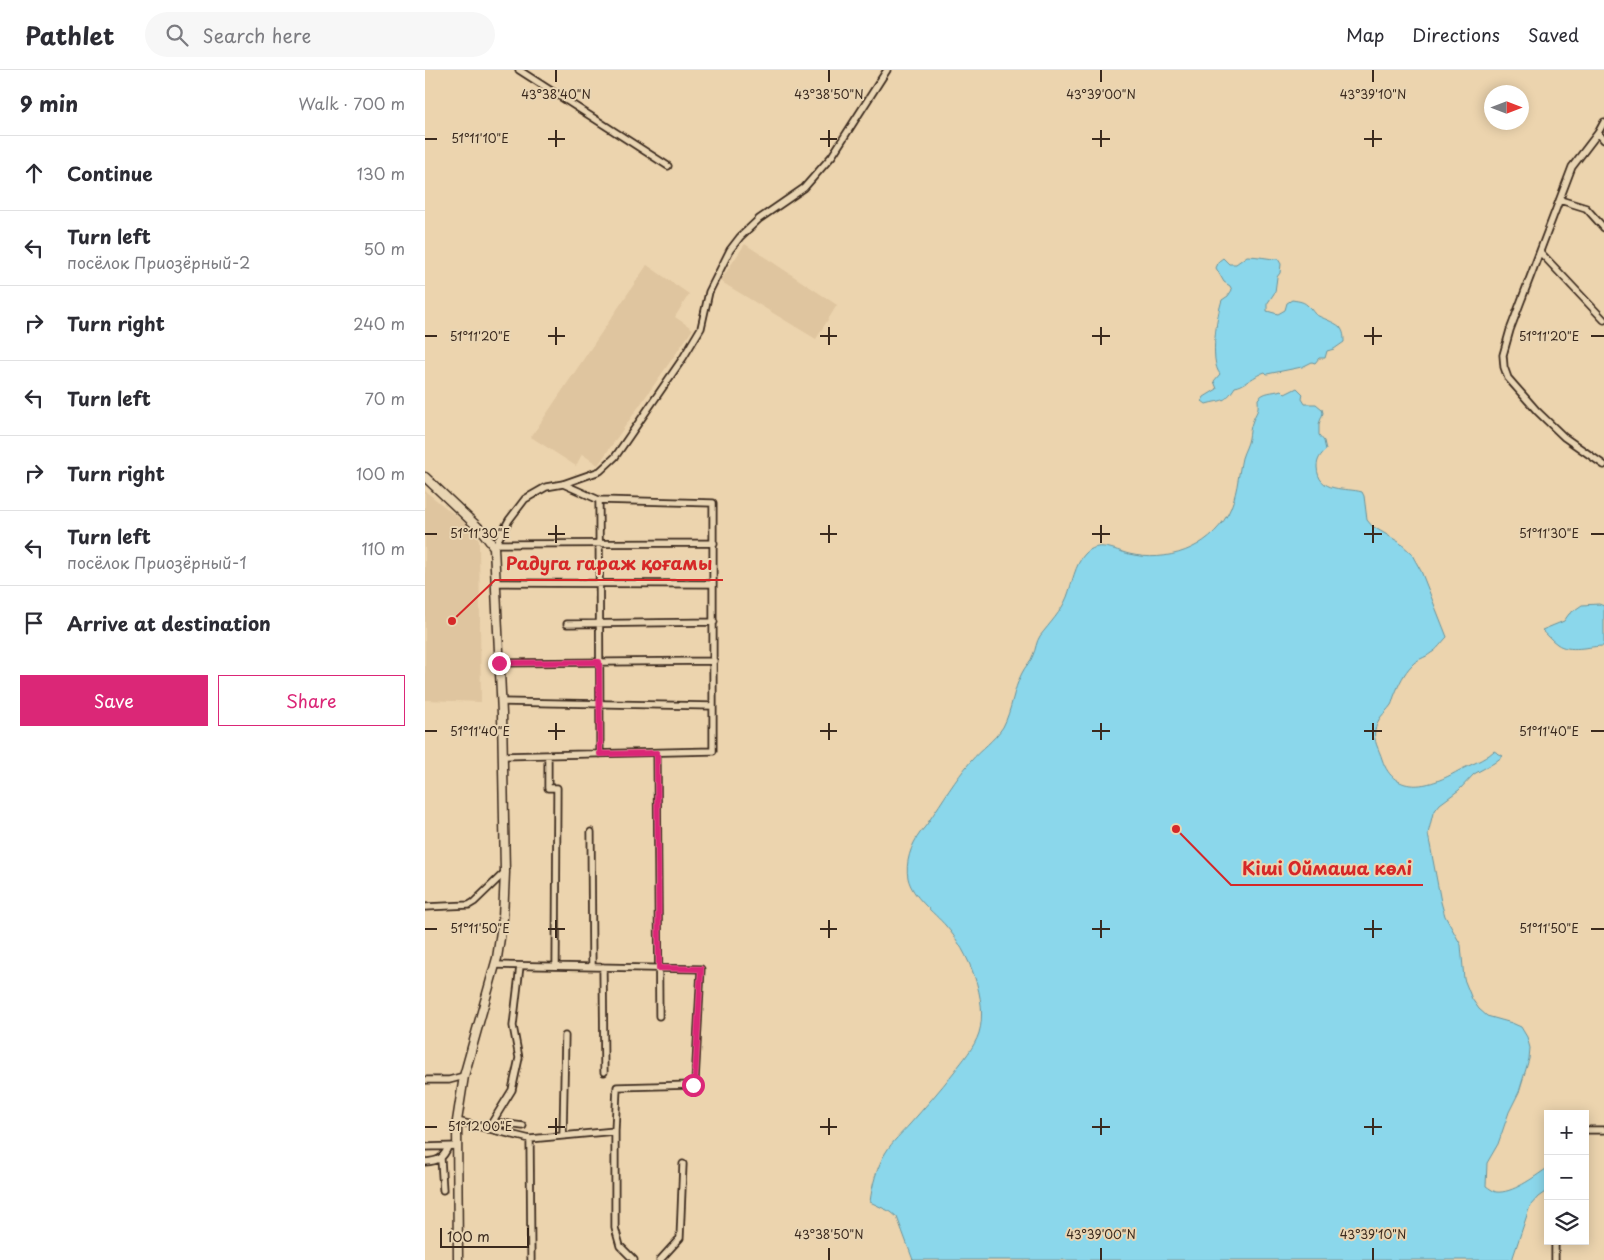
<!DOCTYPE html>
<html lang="en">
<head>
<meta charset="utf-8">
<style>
	:root { --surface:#fff; --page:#f7f7f7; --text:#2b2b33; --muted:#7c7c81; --line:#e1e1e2; --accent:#db2777 }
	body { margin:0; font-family:"Playpen Sans",sans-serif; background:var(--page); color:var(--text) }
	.controls { position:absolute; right:15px; bottom:15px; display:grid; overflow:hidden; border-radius:0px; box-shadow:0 2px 12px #0003 }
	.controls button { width:45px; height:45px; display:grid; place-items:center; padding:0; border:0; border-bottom:1px solid var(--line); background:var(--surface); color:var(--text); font:25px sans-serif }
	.compass { position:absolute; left:1059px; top:15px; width:45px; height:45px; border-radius:50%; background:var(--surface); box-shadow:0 2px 12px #0003; rotate:90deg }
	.scale { position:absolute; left:15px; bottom:12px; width:89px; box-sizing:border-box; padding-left:5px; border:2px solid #3b2a1e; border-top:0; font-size:14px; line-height:18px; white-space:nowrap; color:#3b2a1e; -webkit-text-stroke:4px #e9d5b3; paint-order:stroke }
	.stop { position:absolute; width:15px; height:15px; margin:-11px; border:4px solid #db2777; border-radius:50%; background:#fff }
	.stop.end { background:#db2777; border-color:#fff; box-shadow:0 1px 5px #0008 }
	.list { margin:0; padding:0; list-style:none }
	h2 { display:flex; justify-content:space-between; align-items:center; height:65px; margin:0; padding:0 20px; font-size:21px }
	h2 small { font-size:16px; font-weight:400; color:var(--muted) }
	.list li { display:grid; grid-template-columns:32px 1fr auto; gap:15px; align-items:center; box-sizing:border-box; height:75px; padding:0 20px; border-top:1px solid var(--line) }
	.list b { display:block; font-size:19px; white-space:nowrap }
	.list p { margin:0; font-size:16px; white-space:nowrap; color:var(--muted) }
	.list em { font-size:16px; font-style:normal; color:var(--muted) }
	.actions { display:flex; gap:10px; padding:15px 20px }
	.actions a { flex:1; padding:11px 0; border:1px solid var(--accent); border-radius:0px; text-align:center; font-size:18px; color:var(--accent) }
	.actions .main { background:var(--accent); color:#fff }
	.icon { flex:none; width:28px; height:28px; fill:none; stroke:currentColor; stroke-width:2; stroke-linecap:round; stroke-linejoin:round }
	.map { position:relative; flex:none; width:1179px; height:1190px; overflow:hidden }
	header { display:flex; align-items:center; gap:30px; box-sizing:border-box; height:70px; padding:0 25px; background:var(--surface); border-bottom:1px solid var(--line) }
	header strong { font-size:24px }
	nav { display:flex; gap:28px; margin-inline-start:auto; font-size:18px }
	.search { width:350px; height:45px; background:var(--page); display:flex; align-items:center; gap:12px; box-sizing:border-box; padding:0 18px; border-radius:28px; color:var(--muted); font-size:19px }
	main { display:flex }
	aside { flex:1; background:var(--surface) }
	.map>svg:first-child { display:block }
	.built { fill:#dfc59f }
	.water { fill:#8bd7eb; stroke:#6b9299 }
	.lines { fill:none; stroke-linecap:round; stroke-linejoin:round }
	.minor-casing { stroke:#3b2a1e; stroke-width:9 }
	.tertiary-casing { stroke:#3b2a1e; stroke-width:11 }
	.minor { stroke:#e9d5b3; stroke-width:5.5 }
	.tertiary { stroke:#e9d5b3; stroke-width:8 }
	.route { stroke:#db2777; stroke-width:6 }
	.ticks { fill:none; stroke:#3b2a1e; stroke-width:2 }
	.ticks-label { font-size:12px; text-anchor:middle; fill:#3b2a1e; stroke:#e9d5b3; stroke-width:4; stroke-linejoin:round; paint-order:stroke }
	.leader { fill:none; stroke:#d62828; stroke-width:2 }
	.callout-dot { fill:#d62828; stroke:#e9d5b3; stroke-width:2 }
	.callout-label { font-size:18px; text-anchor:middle; font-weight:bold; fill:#d62828; stroke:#e9d5b3; stroke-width:4; stroke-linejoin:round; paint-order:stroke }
</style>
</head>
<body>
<header>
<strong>Pathlet</strong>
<div class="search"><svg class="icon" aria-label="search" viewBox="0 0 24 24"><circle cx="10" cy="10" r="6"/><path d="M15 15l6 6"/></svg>Search here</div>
<nav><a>Map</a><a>Directions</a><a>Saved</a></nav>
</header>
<main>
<aside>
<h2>9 min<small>Walk · 700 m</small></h2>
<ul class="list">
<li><svg class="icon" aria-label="ahead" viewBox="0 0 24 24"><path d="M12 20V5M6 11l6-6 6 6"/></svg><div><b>Continue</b></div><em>130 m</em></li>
<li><svg class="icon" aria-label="left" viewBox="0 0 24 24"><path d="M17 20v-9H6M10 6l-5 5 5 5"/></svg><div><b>Turn left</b><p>посёлок Приозёрный-2</p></div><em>50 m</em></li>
<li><svg class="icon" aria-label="right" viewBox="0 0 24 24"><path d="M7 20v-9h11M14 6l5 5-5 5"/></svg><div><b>Turn right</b></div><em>240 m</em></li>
<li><svg class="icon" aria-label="left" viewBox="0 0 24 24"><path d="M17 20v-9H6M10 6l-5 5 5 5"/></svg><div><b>Turn left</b></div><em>70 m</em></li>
<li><svg class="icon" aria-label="right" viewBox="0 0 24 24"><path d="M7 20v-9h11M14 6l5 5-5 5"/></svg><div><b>Turn right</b></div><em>100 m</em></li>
<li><svg class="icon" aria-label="left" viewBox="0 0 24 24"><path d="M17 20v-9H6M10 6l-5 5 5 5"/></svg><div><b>Turn left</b><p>посёлок Приозёрный-1</p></div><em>110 m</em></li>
<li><svg class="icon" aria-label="arrive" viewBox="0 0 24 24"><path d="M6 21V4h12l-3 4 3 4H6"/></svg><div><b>Arrive at destination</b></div></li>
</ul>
<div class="actions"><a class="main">Save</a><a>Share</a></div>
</aside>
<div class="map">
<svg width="1179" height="1190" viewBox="0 0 1179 1190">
	<rect width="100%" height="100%" fill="#ecd4ae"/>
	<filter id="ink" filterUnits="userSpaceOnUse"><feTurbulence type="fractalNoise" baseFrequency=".02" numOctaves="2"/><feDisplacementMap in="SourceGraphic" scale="10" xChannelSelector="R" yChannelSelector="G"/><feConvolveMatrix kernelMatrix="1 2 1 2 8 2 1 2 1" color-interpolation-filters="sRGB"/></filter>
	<g filter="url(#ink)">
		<path class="built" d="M 320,174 L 412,235 L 391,269 L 295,211 Z
			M 222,195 L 264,224 L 250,247 L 268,259 L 173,395 L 157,384 L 151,396 L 106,367 Z
			M 0,421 L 50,461 L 54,471 L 56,632 L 0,630 Z"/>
		<path class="water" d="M 822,186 C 833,186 843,189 853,189 L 856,194 L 855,203 L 852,207 L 850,222 L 842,234 L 842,241 L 853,244 L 860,240 L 862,233 L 867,230 C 872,231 878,231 882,235 C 885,237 887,241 890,244 C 896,248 910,252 915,257 C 919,262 919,267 919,272 L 909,279 L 902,281 L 900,288 L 894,288 L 890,293 L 887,292 L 877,297 L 842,304 L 840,302 C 830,305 819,316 810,317 C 799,334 798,329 781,334 L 777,331 L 779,327 L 792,319 L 789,311 L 795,304 C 784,291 792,245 797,230 L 803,226 L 807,220 L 805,216 L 799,212 L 791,198 L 794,191 L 798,188 L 804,194 L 811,194 Z
			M 872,318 L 878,324 L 877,329 L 880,334 L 891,334 L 897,339 L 898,343 L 894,354 L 894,365 L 899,371 L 901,380 C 895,385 892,390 892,397 C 893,424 921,417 937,422 L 939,426 L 942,450 L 947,456 L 974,472 L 986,483 L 996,501 L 1022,567 C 1017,572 1012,580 1006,583 C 1000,588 992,589 987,595 C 979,603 974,614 970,624 C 968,628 968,632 966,635 C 958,646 954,645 950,660 C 948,671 954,679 957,689 C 970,728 1007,716 1033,701 C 1046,694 1058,691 1069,681 L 1078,686 L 1069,693 L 1049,704 L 1034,720 L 1015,734 L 1008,743 L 1003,764 L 1016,832 L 1020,846 L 1036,875 L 1039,909 L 1047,929 L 1054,939 L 1062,946 L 1087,953 L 1096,957 L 1102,967 L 1105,978 L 1104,989 L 1094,1022 L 1084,1042 L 1073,1074 L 1062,1093 L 1061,1116 C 1064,1118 1068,1121 1071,1122 C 1087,1124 1109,1107 1121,1099 L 1123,1099 L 1123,1120 L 1113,1127 L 1105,1136 L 1087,1190 L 488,1190 L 472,1147 L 466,1142 L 445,1132 C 447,1116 452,1096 461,1082 C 467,1072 477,1063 485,1054 C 500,1037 515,1020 529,1002 C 538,990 549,978 554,963 C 564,930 543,881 521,856 C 509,842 487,827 483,808 C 480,793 486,775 495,763 C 498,759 502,755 504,751 C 518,730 530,710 546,691 C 556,679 569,671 578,657 C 587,640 588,620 597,603 C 600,596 606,592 608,585 C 611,579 611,572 615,566 C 625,553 636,542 642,527 C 647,514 650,494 660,484 C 673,470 689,480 704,484 C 742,493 783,479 803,444 C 812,427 813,406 817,388 C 819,381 823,375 824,368 C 825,363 825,358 827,353 C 831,341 834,343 833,329 C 839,321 848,323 856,320 L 860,324 Z
			M 1174,534 L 1179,536 L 1179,576 C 1165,576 1144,583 1132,574 C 1126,570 1122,564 1117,560 L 1139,551 L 1144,544 L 1157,535 Z"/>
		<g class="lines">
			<g class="minor-casing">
				<path id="minor" d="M 94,0 L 243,96
					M 1179,52 L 1173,63 L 1147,97 L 1085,260 L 1078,285 L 1079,297 L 1083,308 L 1112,341 L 1139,367 L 1179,395
					M 1173,63 L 1179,70
					M 1135,130 L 1161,138 L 1179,158
					M 1116,183 L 1179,250
					M 174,430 L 175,684
					M 71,474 L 289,473
					M 69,477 L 84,450 L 100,429 L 121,417 L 138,414 L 175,401 L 190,387 L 258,288 L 276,258 L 284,222 L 305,180 L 315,167 L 334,149 L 379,118 L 407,86 L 462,0
					M 70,513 L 288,514
					M 142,554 L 289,552
					M 74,593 L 289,591
					M 76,632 L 288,636
					M 232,683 L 234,946
					M 123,685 L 123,718 L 132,718 L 131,896
					M 78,686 L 288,681 L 288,433 L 174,430 L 138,414
					M 166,762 L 167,897
					M 0,837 L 44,835 L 49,832 L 80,802
					M 70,895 L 276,899 L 270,1012 L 268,1015 L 192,1017 L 190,1061
					M 178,897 L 179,1002
					M 0,1010 L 24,1010 L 39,1006
					M 32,1051 L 105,1069 L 190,1061 L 190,1158 L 195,1176 L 209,1190
					M 68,1052 L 98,1056
					M 63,1059 L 87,1020 L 94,988 L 88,956 L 95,896
					M 1160,1060 L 1179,1060
					M 138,1065 L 140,966
					M 105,1069 L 106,1190
					M 0,1077 L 32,1076
					M 16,1089 L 18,1120
					M 0,1092 C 13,1091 18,1089 23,1077
					M 1130,1171 L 1130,1190
					M 235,1190 L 255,1168 L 258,1094"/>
			</g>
			<g class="tertiary-casing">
				<path id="tertiary" d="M 0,407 L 57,461 L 69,477 L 77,644 L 80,802 L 78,848 L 72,888 L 39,1006 L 32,1051 L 33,1190"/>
			</g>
			<use href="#minor" class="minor"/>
			<use href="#tertiary" class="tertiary"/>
		</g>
	</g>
	<g class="lines" filter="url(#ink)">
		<path class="route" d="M 74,593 L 174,592 L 175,684 L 232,683 L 234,898 L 276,899 L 270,1012 L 268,1015"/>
	</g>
	<path class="ticks" d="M 131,0 L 131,12M 404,0 L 404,12M 676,0 L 676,12M 948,0 L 948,12M 131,60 L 131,77M 404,60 L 404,77M 676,60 L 676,77M 948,60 L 948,77M 0,69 L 12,69M 123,69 L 140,69M 395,69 L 412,69M 667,69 L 685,69M 939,69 L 957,69M 131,257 L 131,275M 404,257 L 404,275M 676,257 L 676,275M 948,257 L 948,275M 0,266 L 12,266M 123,266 L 140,266M 395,266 L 412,266M 667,266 L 685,266M 939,266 L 957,266M 1166,266 L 1179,266M 131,455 L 131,473M 404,455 L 404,473M 676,455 L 676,473M 948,455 L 948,473M 0,464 L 12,464M 123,464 L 140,464M 395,464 L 412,464M 667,464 L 685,464M 939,464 L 957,464M 1166,464 L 1179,464M 131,653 L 131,670M 404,653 L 404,670M 676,653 L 676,670M 948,653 L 948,670M 0,661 L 12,661M 123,661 L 140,661M 395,661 L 412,661M 667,661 L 685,661M 939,661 L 957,661M 1166,661 L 1179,661M 131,850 L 131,868M 404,850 L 404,868M 676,850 L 676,868M 948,850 L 948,868M 0,859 L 12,859M 123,859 L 140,859M 395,859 L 412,859M 667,859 L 685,859M 939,859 L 957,859M 1166,859 L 1179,859M 131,1048 L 131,1065M 404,1048 L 404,1065M 676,1048 L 676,1065M 948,1048 L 948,1065M 0,1057 L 12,1057M 123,1057 L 140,1057M 395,1057 L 412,1057M 667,1057 L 685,1057M 939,1057 L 957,1057M 404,1178 L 404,1190M 676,1178 L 676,1190M 948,1178 L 948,1190"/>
	<g class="ticks-label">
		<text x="131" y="29">43°38'40"N</text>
		<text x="404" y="29">43°38'50"N</text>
		<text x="676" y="29">43°39'00"N</text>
		<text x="948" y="29">43°39'10"N</text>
		<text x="55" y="73">51°11'10"E</text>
		<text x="1124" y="271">51°11'20"E</text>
		<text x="55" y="271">51°11'20"E</text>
		<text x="1124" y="468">51°11'30"E</text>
		<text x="55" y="468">51°11'30"E</text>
		<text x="55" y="666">51°11'40"E</text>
		<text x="1124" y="666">51°11'40"E</text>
		<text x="1124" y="863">51°11'50"E</text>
		<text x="55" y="863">51°11'50"E</text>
		<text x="55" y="1061">51°12'00"E</text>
		<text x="404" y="1169">43°38'50"N</text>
		<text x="676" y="1169">43°39'00"N</text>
		<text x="948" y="1169">43°39'10"N</text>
	</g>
	<path class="leader" d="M27 551L70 510H298M751 759L806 815H998"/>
	<g class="callout-dot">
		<circle cx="27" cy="551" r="5"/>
		<circle cx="751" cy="759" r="5"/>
	</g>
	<g class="callout-label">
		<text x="184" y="500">Радуга гараж қоғамы</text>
		<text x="902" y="805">Кіші Оймаша көлi</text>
	</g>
</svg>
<div class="controls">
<button>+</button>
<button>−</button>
<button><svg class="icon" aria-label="layers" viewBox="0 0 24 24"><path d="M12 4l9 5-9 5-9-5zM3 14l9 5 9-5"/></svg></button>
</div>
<svg class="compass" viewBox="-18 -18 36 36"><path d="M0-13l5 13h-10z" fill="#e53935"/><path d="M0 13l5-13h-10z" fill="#7c7c81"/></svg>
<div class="scale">100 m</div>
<div class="stop" style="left:268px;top:1015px"></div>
<div class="stop end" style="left:74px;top:593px"></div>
</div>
</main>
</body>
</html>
